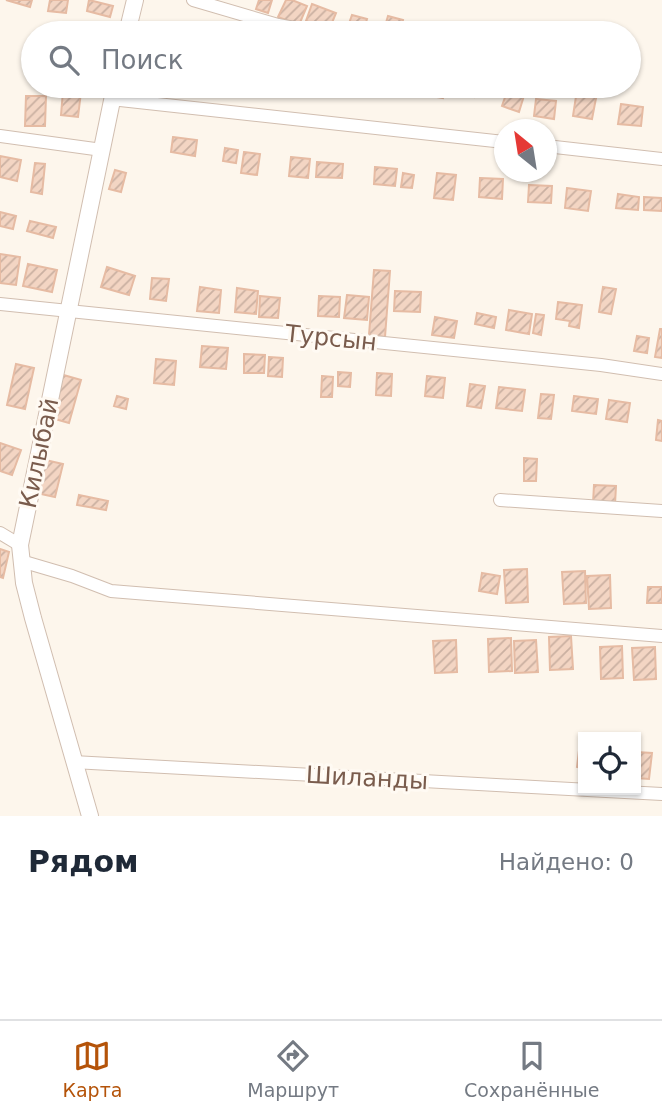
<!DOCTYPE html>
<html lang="ru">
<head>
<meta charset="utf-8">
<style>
	:root { --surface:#fff; --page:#f2f2f3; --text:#1f2937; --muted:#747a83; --line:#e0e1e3; --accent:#b45309 }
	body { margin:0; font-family:"DejaVu Sans",sans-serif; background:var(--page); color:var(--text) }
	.controls { position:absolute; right:21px; bottom:21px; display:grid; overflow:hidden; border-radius:0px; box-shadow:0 2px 5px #0004 }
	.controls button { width:63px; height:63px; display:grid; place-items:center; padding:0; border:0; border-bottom:2px solid var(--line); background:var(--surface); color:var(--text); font:35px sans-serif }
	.compass { position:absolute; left:494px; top:119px; width:63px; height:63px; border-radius:50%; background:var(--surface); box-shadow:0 2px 5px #0004; rotate:330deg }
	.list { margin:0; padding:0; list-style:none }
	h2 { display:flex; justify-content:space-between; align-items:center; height:91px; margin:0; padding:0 28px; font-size:30px }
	h2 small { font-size:23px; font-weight:400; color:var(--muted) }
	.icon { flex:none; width:38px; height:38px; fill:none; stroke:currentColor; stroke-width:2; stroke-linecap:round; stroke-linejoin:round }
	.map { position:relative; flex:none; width:662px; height:816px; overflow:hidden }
	.search { position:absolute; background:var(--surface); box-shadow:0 2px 5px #0004; left:21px; right:21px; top:21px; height:77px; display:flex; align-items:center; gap:18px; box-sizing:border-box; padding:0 24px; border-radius:38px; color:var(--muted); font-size:26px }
	.sheet { height:203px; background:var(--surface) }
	nav { display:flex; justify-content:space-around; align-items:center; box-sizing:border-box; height:98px; border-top:2px solid var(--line); background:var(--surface); font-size:19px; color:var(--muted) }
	nav a { display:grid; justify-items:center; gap:4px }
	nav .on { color:var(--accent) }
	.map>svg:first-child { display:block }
	.building { fill:url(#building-hatch); stroke:#e6bba3; stroke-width:2 }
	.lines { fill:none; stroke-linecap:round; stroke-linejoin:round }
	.minor-casing { stroke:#d1beb0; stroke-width:14 }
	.tertiary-casing { stroke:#d1beb0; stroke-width:18 }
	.minor { stroke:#fff; stroke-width:12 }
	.tertiary { stroke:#fff; stroke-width:16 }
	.labels { text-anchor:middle; stroke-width:6; stroke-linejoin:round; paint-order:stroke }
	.street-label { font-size:24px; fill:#7a5c4d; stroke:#fffaf3 }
</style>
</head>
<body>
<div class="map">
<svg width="662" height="816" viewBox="0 0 662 816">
	<defs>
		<pattern id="building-hatch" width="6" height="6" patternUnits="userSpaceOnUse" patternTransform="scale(1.75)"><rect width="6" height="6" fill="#f3d5c3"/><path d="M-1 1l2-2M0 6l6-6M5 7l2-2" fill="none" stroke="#cab0a1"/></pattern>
	</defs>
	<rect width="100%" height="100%" fill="#fdf6ec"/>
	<path class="building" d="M 6,0 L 32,0 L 30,7 Z
		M 50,0 L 68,0 L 66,13 L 48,11 Z
		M 89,0 L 113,6 L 110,17 L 87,11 Z
		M 259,0 L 272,0 L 268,13 L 256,9 Z
		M 286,0 L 292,0 L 307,6 L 299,25 L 278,17 Z
		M 312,4 L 336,13 L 329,30 L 306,21 Z
		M 352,15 L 367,19 L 363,33 L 346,32 Z
		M 388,16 L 403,20 L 400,33 L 383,33 Z
		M 215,86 L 240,86 L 239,91 Z
		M 255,86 L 279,86 L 277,96 L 254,91 Z
		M 291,86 L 308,86 L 307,93 L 290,90 Z
		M 427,86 L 446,86 L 443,98 L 425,95 Z
		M 454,86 L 477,86 L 474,97 L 453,90 Z
		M 509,86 L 526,89 L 519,112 L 502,106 Z
		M 577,90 L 597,93 L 592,119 L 573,116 Z
		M 63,91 L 81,92 L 78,117 L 61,115 Z
		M 26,96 L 46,96 L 45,126 L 25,126 Z
		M 536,99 L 556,101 L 554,119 L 534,116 Z
		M 621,104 L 643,107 L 641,126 L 618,124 Z
		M 173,137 L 197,140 L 195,156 L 171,152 Z
		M 225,148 L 238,150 L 236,163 L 223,161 Z
		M 244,152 L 260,154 L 257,175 L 241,173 Z
		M 0,156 L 21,160 L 17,181 L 0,177 Z
		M 291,157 L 310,159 L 308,178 L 289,176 Z
		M 317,162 L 343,164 L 342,178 L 316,177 Z
		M 35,163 L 45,164 L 42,194 L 31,192 Z
		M 375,167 L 397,169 L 395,186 L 374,184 Z
		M 115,170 L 126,173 L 121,192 L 109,189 Z
		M 403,173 L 414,175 L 412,188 L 401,187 Z
		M 437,173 L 456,175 L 453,200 L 434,198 Z
		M 480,178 L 503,179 L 502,199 L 479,197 Z
		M 529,185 L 552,186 L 551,203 L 528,202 Z
		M 567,188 L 591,191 L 588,211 L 565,208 Z
		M 618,194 L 639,197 L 638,210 L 616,208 Z
		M 644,197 L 662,198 L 662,211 L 644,210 Z
		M 0,212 L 16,216 L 13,229 L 0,226 Z
		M 30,221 L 56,227 L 53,238 L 27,231 Z
		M 0,254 L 20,257 L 16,285 L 0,283 Z
		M 28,264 L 57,270 L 52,292 L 23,286 Z
		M 107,267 L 135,276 L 129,295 L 101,287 Z
		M 374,270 L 390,271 L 385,337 L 369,335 Z
		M 152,278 L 169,279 L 166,301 L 150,299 Z
		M 200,287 L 221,290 L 219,313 L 197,311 Z
		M 603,287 L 616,289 L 611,314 L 599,312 Z
		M 237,288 L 258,291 L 256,314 L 235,312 Z
		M 395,291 L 421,292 L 420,312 L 394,311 Z
		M 347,295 L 369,297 L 367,320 L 344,318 Z
		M 260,296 L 280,298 L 278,318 L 259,317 Z
		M 319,296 L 340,297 L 339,317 L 318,316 Z
		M 558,302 L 582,305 L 579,328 L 569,326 L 570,321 L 556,319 Z
		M 509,310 L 532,314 L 529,334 L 506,330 Z
		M 477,313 L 496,317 L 494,328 L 475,324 Z
		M 536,314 L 544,315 L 541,335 L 533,333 Z
		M 435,317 L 457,321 L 454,338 L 432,335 Z
		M 660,329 L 662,329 L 662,358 L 655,357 Z
		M 637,336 L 649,338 L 647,353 L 634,351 Z
		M 202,346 L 228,348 L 226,369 L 200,367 Z
		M 244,354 L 265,355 L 264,373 L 244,373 Z
		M 269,357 L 283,358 L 282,377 L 268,376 Z
		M 156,359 L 176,361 L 174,385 L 154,383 Z
		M 16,364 L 34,368 L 25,409 L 7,405 Z
		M 338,372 L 351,373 L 350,387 L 338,386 Z
		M 377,373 L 392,374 L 391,396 L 376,395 Z
		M 60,374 L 81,380 L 69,423 L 48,417 Z
		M 322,376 L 333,377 L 332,397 L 321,397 Z
		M 427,376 L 445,378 L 443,398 L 425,396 Z
		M 470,384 L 485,386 L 481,408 L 467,406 Z
		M 499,387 L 525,390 L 522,411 L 496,408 Z
		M 541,394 L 554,395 L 551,419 L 538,418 Z
		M 117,396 L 128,399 L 126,409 L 114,406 Z
		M 574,396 L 598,399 L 596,414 L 572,411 Z
		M 609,400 L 630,403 L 627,422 L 606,419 Z
		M 658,420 L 662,421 L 662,441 L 656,440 Z
		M 0,443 L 21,450 L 12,475 L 0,471 Z
		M 524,458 L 537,459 L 536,481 L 524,481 Z
		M 41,459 L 63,464 L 55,497 L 32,492 Z
		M 594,485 L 616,486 L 615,504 L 593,503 Z
		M 79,495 L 108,501 L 106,510 L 77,505 Z
		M 0,549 L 9,552 L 3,578 L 0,577 Z
		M 527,569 L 528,602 L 506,603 L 504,570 Z
		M 585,571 L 586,603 L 564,604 L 562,572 Z
		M 482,573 L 500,576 L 497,594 L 479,591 Z
		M 610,575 L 611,608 L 589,609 L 587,576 Z
		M 648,587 L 662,587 L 662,603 L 647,603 Z
		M 571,636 L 573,669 L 550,670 L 549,637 Z
		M 511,638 L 512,671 L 489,672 L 488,639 Z
		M 456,640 L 457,672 L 435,673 L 433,641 Z
		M 536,640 L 538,672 L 515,673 L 514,641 Z
		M 622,646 L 623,678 L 601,679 L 600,647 Z
		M 655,647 L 656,679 L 634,680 L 632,648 Z
		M 580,742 L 583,743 L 583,768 L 577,767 Z
		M 636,752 L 652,753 L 649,779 L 636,778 Z"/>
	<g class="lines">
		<g class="minor-casing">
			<path id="minor" d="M 193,0 L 278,25 L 322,33
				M 111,99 L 504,142
				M 0,136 L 102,150
				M 546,146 L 662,159
				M 0,304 L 601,365 L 662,374
				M 500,500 L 662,511
				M 0,533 L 20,545
				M 21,561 L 72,576 L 111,591 L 662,636
				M 73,762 L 662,794"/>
		</g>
		<g class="tertiary-casing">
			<path id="tertiary" d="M 127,33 L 135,0
				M 90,816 L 33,618 L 24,583 L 20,545 L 115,86"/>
		</g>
		<use href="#minor" class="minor"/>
		<use href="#tertiary" class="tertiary"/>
	</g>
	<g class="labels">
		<g class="street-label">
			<text transform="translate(331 338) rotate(6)" y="8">Турсын</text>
			<text transform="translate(39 453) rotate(-78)" y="8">Килыбай</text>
			<text transform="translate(367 778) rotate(3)" y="8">Шиланды</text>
		</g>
	</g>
</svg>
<div class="controls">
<button><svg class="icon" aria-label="locate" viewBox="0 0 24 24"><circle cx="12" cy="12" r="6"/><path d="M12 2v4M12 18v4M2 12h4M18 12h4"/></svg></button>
</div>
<svg class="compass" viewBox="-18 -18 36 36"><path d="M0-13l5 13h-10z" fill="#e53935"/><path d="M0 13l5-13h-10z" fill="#747a83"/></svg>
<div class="search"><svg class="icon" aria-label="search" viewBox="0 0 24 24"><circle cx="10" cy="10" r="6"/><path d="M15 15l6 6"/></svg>Поиск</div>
</div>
<section class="sheet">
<h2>Рядом<small>Найдено: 0</small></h2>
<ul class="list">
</ul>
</section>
<nav>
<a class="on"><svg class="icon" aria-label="map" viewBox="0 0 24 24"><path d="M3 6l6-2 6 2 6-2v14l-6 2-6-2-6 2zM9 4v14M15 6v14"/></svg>Карта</a>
<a><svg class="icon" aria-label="directions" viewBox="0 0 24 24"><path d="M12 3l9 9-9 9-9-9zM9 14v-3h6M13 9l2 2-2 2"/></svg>Маршрут</a>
<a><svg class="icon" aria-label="saved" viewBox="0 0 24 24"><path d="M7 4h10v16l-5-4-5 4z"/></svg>Сохранённые</a>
</nav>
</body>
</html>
